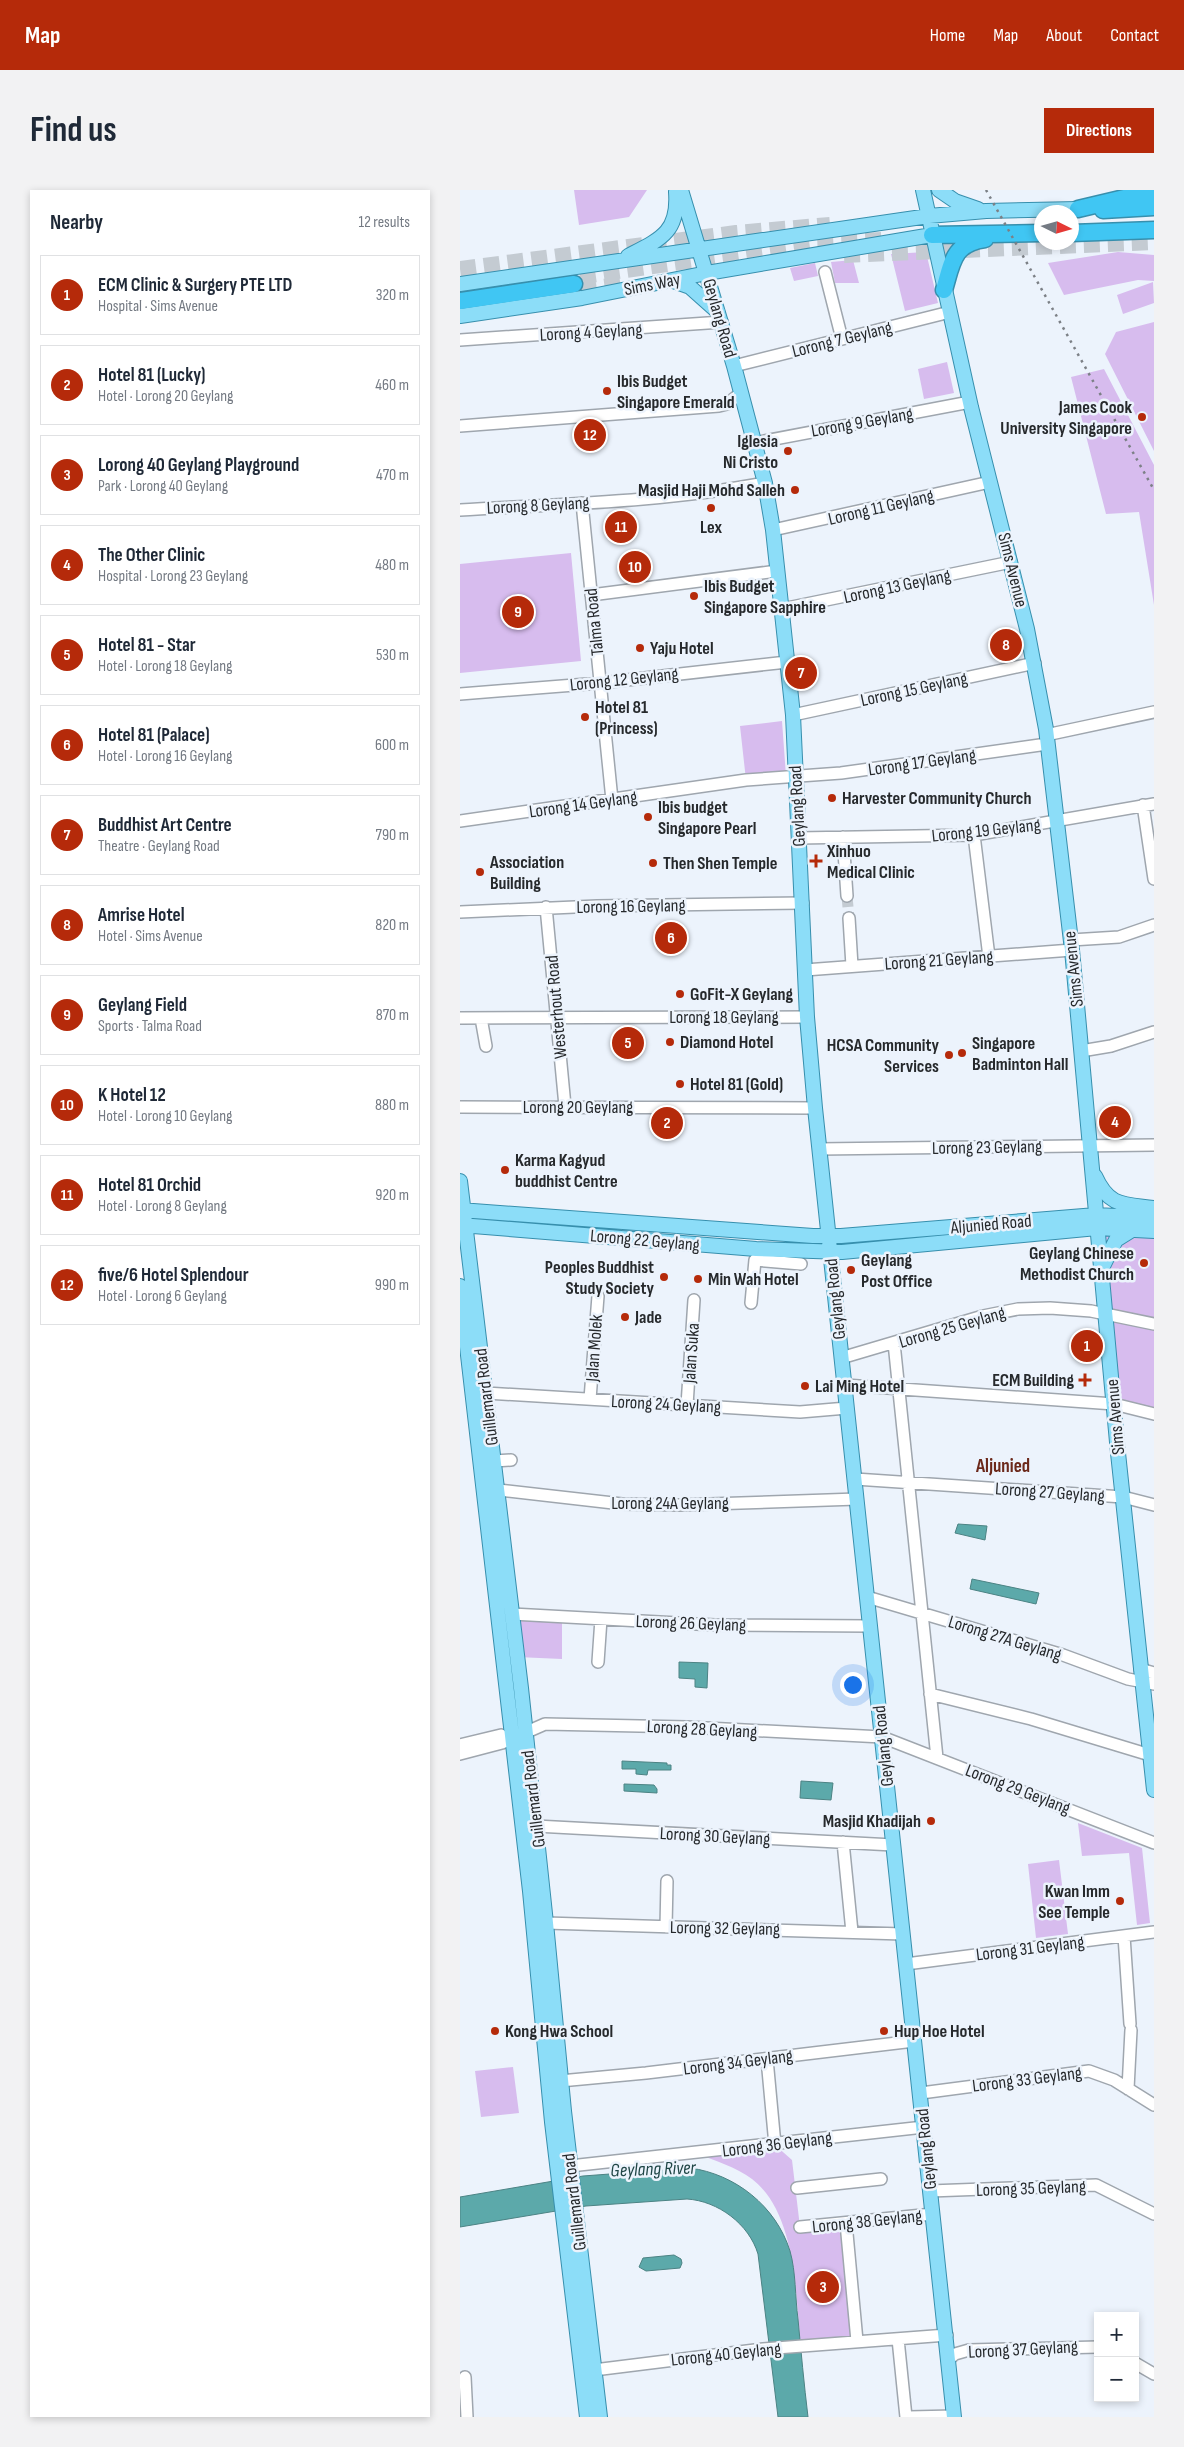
<!DOCTYPE html>
<html lang="en">
<head>
<meta charset="utf-8">
<style>
	:root { --surface:#fff; --page:#f2f2f3; --text:#1f2937; --muted:#747a83; --line:#e0e1e3; --accent:#b52a0a }
	body { margin:0; font-family:"Sofia Sans Condensed",sans-serif; background:var(--page); color:var(--text) }
	.controls { position:absolute; right:15px; bottom:15px; display:grid; overflow:hidden; border-radius:0px; box-shadow:0 2px 8px #0003 }
	.controls button { width:45px; height:45px; display:grid; place-items:center; padding:0; border:0; border-bottom:1px solid var(--line); background:var(--surface); color:var(--text); font:25px sans-serif }
	.compass { position:absolute; left:574px; top:15px; width:45px; height:45px; border-radius:50%; background:var(--surface); box-shadow:0 2px 8px #0003; rotate:95deg }
	.you { position:absolute; left:392px; top:1494px; width:18px; height:18px; margin:-12px; border:4px solid #fff; border-radius:50%; background:#1a73e8; box-shadow:0 0 0 8px #1a73e833 }
	.badge { display:grid; place-items:center; width:32px; height:32px; border-radius:50%; background:var(--accent); color:#fff; font-size:16px; font-weight:700 }
	.pin { position:absolute; translate:-50% -50%; border:2px solid #fff; box-shadow:0 1px 5px #0006 }
	.list { margin:0; padding:0; list-style:none }
	h2 { display:flex; justify-content:space-between; align-items:center; height:65px; margin:0; padding:0 20px; font-size:21px }
	h2 small { font-size:16px; font-weight:400; color:var(--muted) }
	.list li { display:grid; grid-template-columns:32px 1fr auto; gap:15px; align-items:center; box-sizing:border-box; height:80px; margin:0 10px 10px; padding:0 10px; border:1px solid var(--line); border-radius:0px }
	.list b { display:block; font-size:19px; white-space:nowrap }
	.list p { margin:0; font-size:16px; white-space:nowrap; color:var(--muted) }
	.list em { font-size:16px; font-style:normal; color:var(--muted) }
	.map { position:relative; flex:none; width:694px; height:2227px; overflow:hidden; border-radius:0px }
	header { display:flex; align-items:center; gap:30px; box-sizing:border-box; height:70px; padding:0 25px; background:var(--accent); color:#fff }
	header strong { font-size:24px }
	nav { display:flex; gap:28px; margin-inline-start:auto; font-size:18px }
	.intro { display:flex; align-items:center; justify-content:space-between; box-sizing:border-box; height:120px; padding:0 30px }
	h1 { margin:0; font-size:35px }
	.button { padding:12px 22px; border-radius:0px; background:var(--accent); color:#fff; font-size:18px; font-weight:700 }
	main { display:flex; gap:30px; padding:0 30px }
	aside { flex:1; background:var(--surface); border-radius:0px; box-shadow:0 2px 8px #0003 }
	.map>svg:first-child { display:block }
	.green { fill:#d7bcee }
	.water { fill:#5ca9aa; stroke:#4c8384 }
	.lines { fill:none; stroke-linecap:round; stroke-linejoin:round }
	.minor-tunnel { stroke:#c4cbd2; stroke-width:11; stroke-dasharray:11 5.5; stroke-linecap:butt }
	.highway-tunnel { stroke:#c4cbd2; stroke-width:16; stroke-dasharray:16 8; stroke-linecap:butt }
	.minor-casing { stroke:#9fa6ae; stroke-width:14 }
	.major-casing { stroke:#378fad; stroke-width:16 }
	.highway-casing { stroke:#378fad; stroke-width:19 }
	.minor { stroke:#fff; stroke-width:11 }
	.major { stroke:#8cddf8; stroke-width:14 }
	.highway { stroke:#40c6f3; stroke-width:16 }
	.rail { stroke:#7c8086; stroke-width:2.5; stroke-dasharray:2.5 5; stroke-linecap:butt }
	.poi-dot { fill:#b52a0a; stroke:#ecf3fc; stroke-width:2 }
	.labels { text-anchor:middle; stroke-width:5; stroke-linejoin:round; paint-order:stroke }
	.street-label { font-size:18px; fill:#26292c; stroke:#ecf3fc }
	.poi-label { font-size:18px; font-weight:bold; fill:#26292c; stroke:#ecf3fc; text-anchor:start }
	.neighbourhood-label { font-size:19px; font-weight:bold; fill:#6b281a; stroke:#ecf3fc }
	.water-label { font-size:19px; font-style:italic; fill:#204646; stroke:#ecf3fc }
</style>
</head>
<body>
<header>
<strong>Map</strong>
<nav><a>Home</a><a>Map</a><a>About</a><a>Contact</a></nav>
</header>
<div class="intro"><h1>Find us</h1><a class="button">Directions</a></div>
<main>
<aside>
<h2>Nearby<small>12 results</small></h2>
<ul class="list">
<li><span class="badge">1</span><div><b>ECM Clinic &amp; Surgery PTE LTD</b><p>Hospital · Sims Avenue</p></div><em>320 m</em></li>
<li><span class="badge">2</span><div><b>Hotel 81 (Lucky)</b><p>Hotel · Lorong 20 Geylang</p></div><em>460 m</em></li>
<li><span class="badge">3</span><div><b>Lorong 40 Geylang Playground</b><p>Park · Lorong 40 Geylang</p></div><em>470 m</em></li>
<li><span class="badge">4</span><div><b>The Other Clinic</b><p>Hospital · Lorong 23 Geylang</p></div><em>480 m</em></li>
<li><span class="badge">5</span><div><b>Hotel 81 - Star</b><p>Hotel · Lorong 18 Geylang</p></div><em>530 m</em></li>
<li><span class="badge">6</span><div><b>Hotel 81 (Palace)</b><p>Hotel · Lorong 16 Geylang</p></div><em>600 m</em></li>
<li><span class="badge">7</span><div><b>Buddhist Art Centre</b><p>Theatre · Geylang Road</p></div><em>790 m</em></li>
<li><span class="badge">8</span><div><b>Amrise Hotel</b><p>Hotel · Sims Avenue</p></div><em>820 m</em></li>
<li><span class="badge">9</span><div><b>Geylang Field</b><p>Sports · Talma Road</p></div><em>870 m</em></li>
<li><span class="badge">10</span><div><b>K Hotel 12</b><p>Hotel · Lorong 10 Geylang</p></div><em>880 m</em></li>
<li><span class="badge">11</span><div><b>Hotel 81 Orchid</b><p>Hotel · Lorong 8 Geylang</p></div><em>920 m</em></li>
<li><span class="badge">12</span><div><b>five/6 Hotel Splendour</b><p>Hotel · Lorong 6 Geylang</p></div><em>990 m</em></li>
</ul>
</aside>
<div class="map">
<svg width="694" height="2227" viewBox="0 0 694 2227">
	<rect width="100%" height="100%" fill="#ecf3fc"/>
	<path class="green" d="M 114,0 L 187,0 L 169,27 L 119,35 Z
		M 466,62 L 478,113 L 445,121 L 431,64 Z
		M 658,62 L 694,65 L 694,91 L 678,90 L 604,105 L 588,73 Z
		M 393,70 L 399,93 L 375,93 L 371,72 Z
		M 355,73 L 358,86 L 334,91 L 330,78 Z
		M 693,92 L 694,113 L 663,124 L 657,105 Z
		M 694,132 L 694,261 L 645,164 L 656,142 Z
		M 487,172 L 494,203 L 464,209 L 458,179 Z
		M 644,179 L 694,275 L 694,415 L 679,322 L 646,324 L 611,187 Z
		M 111,363 L 121,471 L 0,483 L 0,374 Z
		M 322,531 L 326,586 L 286,590 L 280,536 Z
		M 637,1038 L 694,1041 L 694,1224 L 654,1214 Z
		M 52,1424 L 102,1427 L 102,1469 L 57,1467 Z
		M 618,1633 L 682,1658 L 690,1733 L 677,1735 L 669,1663 L 622,1666 Z
		M 599,1670 L 608,1744 L 576,1748 L 568,1674 Z
		M 53,1877 L 59,1923 L 21,1927 L 15,1881 Z
		M 315,1955 L 332,1970 L 340,2037 L 386,2033 L 397,2151 L 341,2156 C 335,2105 337,2024 292,1989 C 276,1977 255,1971 236,1963 Z"/>
	<path class="water" d="M 498,1334 L 527,1336 L 525,1350 L 495,1343 Z
		M 512,1389 L 579,1403 L 576,1414 L 510,1399 Z
		M 219,1472 L 248,1473 L 247,1498 L 235,1497 L 235,1489 L 219,1488 Z
		M 162,1571 L 207,1573 L 207,1575 L 211,1575 L 211,1580 L 188,1580 L 187,1585 L 176,1584 L 176,1579 L 162,1579 Z
		M 341,1591 L 373,1593 L 371,1610 L 340,1608 Z
		M 164,1594 L 194,1595 L 197,1599 L 197,1603 L 164,1601 Z
		M 230,1978 C 275,1984 316,2016 330,2061 C 336,2082 335,2107 338,2129 C 341,2161 344,2194 348,2227 L 318,2227 L 298,2064 C 289,2034 258,2011 227,2009 L 126,2016 L 0,2037 L 0,2007 L 123,1986 Z
		M 214,2065 L 221,2069 L 222,2073 L 220,2078 L 186,2081 L 179,2077 L 183,2068 Z"/>
	<g class="lines">
		<path class="minor-tunnel" d="M 387,706 L 389,728"/>
		<path class="highway-tunnel" d="M 384,65 L 694,52
			M 0,79 L 276,43 L 370,35
			M 96,90 L 353,53 L 424,50
			M 97,103 L 164,94"/>
		<g class="minor-casing">
			<path id="minor" d="M 365,82 L 382,149
				M 0,150 L 262,132
				M 274,176 L 490,122
				M 0,236 L 259,216 L 267,214 L 281,203
				M 294,253 L 510,212
				M 122,313 L 152,610
				M 0,320 C 101,314 205,312 305,293
				M 313,340 L 530,292
				M 131,405 L 317,381
				M 322,419 L 551,372
				M 0,504 L 140,493 L 327,472
				M 333,525 L 575,473
				M 586,545 L 694,522
				M 683,615 L 694,689
				M 0,631 L 286,590 L 381,583 L 587,554
				M 514,645 L 529,767
				M 383,647 L 387,706
				M 338,648 L 514,645 L 694,614
				M 86,717 L 105,916
				M 0,722 L 137,716 L 343,713
				M 389,728 L 392,776
				M 611,750 L 659,747 L 694,735
				M 345,780 L 612,760
				M 0,828 L 347,827
				M 21,828 L 26,856
				M 621,861 L 651,856 L 694,842
				M 0,917 L 355,918
				M 359,959 L 694,955
				M 291,1113 L 295,1070 L 341,1074
				M 434,1153 L 477,1568
				M 381,1168 L 523,1126 L 558,1119 L 590,1118 L 631,1121 L 694,1134
				M 385,1195 L 654,1214 L 694,1224
				M 26,1203 L 340,1222 L 387,1218
				M 130,1209 L 138,1106
				M 227,1215 L 234,1110
				M 34,1271 L 51,1270
				M 395,1289 L 663,1307 L 694,1315
				M 30,1299 L 162,1314 L 219,1315 L 397,1309
				M 407,1407 L 603,1465 L 668,1489 L 694,1494
				M 52,1424 L 255,1435 L 410,1436
				M 138,1472 L 141,1429
				M 680,1479 L 694,1483
				M 470,1504 L 571,1529 L 690,1565
				M 0,1555 L 41,1545
				M 0,1564 L 42,1553 L 85,1534 L 227,1537 L 422,1547 L 694,1653
				M 76,1636 L 433,1655
				M 383,1652 L 392,1742
				M 86,1733 L 443,1744
				M 206,1737 L 207,1691
				M 664,1746 L 670,1834
				M 446,1774 L 694,1742
				M 307,1869 L 315,1955
				M 100,1891 L 186,1883 L 454,1851
				M 668,1899 L 671,1840
				M 461,1903 L 629,1881 L 654,1890 L 694,1915
				M 110,1976 L 464,1937
				M 337,1998 L 421,1989
				M 470,2001 L 636,1995 L 694,2024
				M 386,2033 L 397,2151
				M 340,2037 L 473,2024
				M 438,2149 L 446,2227
				M 489,2169 L 495,2164 L 509,2160 L 638,2157
				M 675,2173 L 694,2184
				M 134,2180 L 303,2159 L 487,2145
				M 5,2187 L 7,2227
				M 449,2227 L 494,2226"/>
		</g>
		<g class="major-casing">
			<path id="major" d="M 221,0 L 274,176 L 305,293 L 313,340 L 333,525 L 347,827 L 355,918 L 494,2227
				M 463,0 L 511,217 L 567,439 L 586,539 L 612,760 L 658,1263 L 694,1600
				M 479,0 L 495,11 L 518,19
				M 168,66 C 201,49 219,42 216,2
				M 213,91 L 230,97 L 258,122
				M 0,94 L 469,26 L 526,21 L 618,19
				M 0,126 L 122,108 L 247,83 L 472,45
				M 635,986 C 649,1017 663,1014 694,1018
				M 0,991 L 61,1498 L 86,1733 L 104,1921 L 140,2227
				M 0,1020 L 353,1046 L 381,1046 L 636,1025 L 694,1028
				M 0,1035 L 296,1059 L 382,1062 L 637,1038 L 694,1041
				M 642,1078 L 656,1050 L 672,1040
				M 0,1096 L 70,1701 L 92,1932 L 127,2227"/>
		</g>
		<g class="highway-casing">
			<path id="highway" d="M 618,19 L 694,1
				M 643,20 L 694,17
				M 612,43 L 694,40
				M 472,45 L 582,43
				M 484,100 C 492,73 493,53 525,49
				M 0,111 L 114,94"/>
		</g>
		<use href="#minor" class="minor"/>
		<use href="#major" class="major"/>
		<use href="#highway" class="highway"/>
		<path class="rail" d="M 526,0 L 694,300"/>
	</g>
	<g class="poi-dot">
		<circle cx="147" cy="201" r="5"/>
		<circle cx="682" cy="227" r="5"/>
		<circle cx="328" cy="261" r="5"/>
		<circle cx="335" cy="300" r="5"/>
		<circle cx="251" cy="318" r="5"/>
		<circle cx="234" cy="406" r="5"/>
		<circle cx="180" cy="458" r="5"/>
		<circle cx="125" cy="527" r="5"/>
		<circle cx="372" cy="608" r="5"/>
		<circle cx="188" cy="627" r="5"/>
		<path d="M353.5 663.5h5v5h5v5h-5v5h-5v-5h-5v-5h5z"/>
		<circle cx="193" cy="673" r="5"/>
		<circle cx="20" cy="682" r="5"/>
		<circle cx="220" cy="804" r="5"/>
		<circle cx="210" cy="852" r="5"/>
		<circle cx="502" cy="863" r="5"/>
		<circle cx="489" cy="865" r="5"/>
		<circle cx="220" cy="894" r="5"/>
		<circle cx="45" cy="980" r="5"/>
		<circle cx="684" cy="1073" r="5"/>
		<circle cx="391" cy="1080" r="5"/>
		<circle cx="204" cy="1087" r="5"/>
		<circle cx="238" cy="1089" r="5"/>
		<circle cx="165" cy="1127" r="5"/>
		<path d="M622.5 1182.5h5v5h5v5h-5v5h-5v-5h-5v-5h5z"/>
		<circle cx="345" cy="1196" r="5"/>
		<circle cx="471" cy="1631" r="5"/>
		<circle cx="660" cy="1711" r="5"/>
		<circle cx="35" cy="1841" r="5"/>
		<circle cx="424" cy="1841" r="5"/>
	</g>
	<g class="labels">
		<g class="street-label">
			<text transform="translate(192 94) rotate(-11)" y="6">Sims Way</text>
			<text transform="translate(260 128) rotate(74)" y="6">Geylang Road</text>
			<text transform="translate(131 142) rotate(-3)" y="6">Lorong 4 Geylang</text>
			<text transform="translate(382 149) rotate(-14)" y="6">Lorong 7 Geylang</text>
			<text transform="translate(402 232) rotate(-10)" y="6">Lorong 9 Geylang</text>
			<text transform="translate(78 315) rotate(-3)" y="6">Lorong 8 Geylang</text>
			<text transform="translate(421 317) rotate(-13)" y="6">Lorong 11 Geylang</text>
			<text transform="translate(553 380) rotate(76)" y="6">Sims Avenue</text>
			<text transform="translate(437 396) rotate(-12)" y="6">Lorong 13 Geylang</text>
			<text transform="translate(134 432) rotate(-96)" y="6">Talma Road</text>
			<text transform="translate(164 489) rotate(-6)" y="6">Lorong 12 Geylang</text>
			<text transform="translate(454 499) rotate(-12)" y="6">Lorong 15 Geylang</text>
			<text transform="translate(462 572) rotate(-8)" y="6">Lorong 17 Geylang</text>
			<text transform="translate(123 614) rotate(-8)" y="6">Lorong 14 Geylang</text>
			<text transform="translate(337 616) rotate(-93)" y="6">Geylang Road</text>
			<text transform="translate(526 640) rotate(-6)" y="6">Lorong 19 Geylang</text>
			<text transform="translate(171 716) rotate(-1)" y="6">Lorong 16 Geylang</text>
			<text transform="translate(479 770) rotate(-4)" y="6">Lorong 21 Geylang</text>
			<text transform="translate(613 779) rotate(-96)" y="6">Sims Avenue</text>
			<text transform="translate(96 817) rotate(-95)" y="6">Westerhout Road</text>
			<text x="264" y="833">Lorong 18 Geylang</text>
			<text x="118" y="923">Lorong 20 Geylang</text>
			<text transform="translate(527 957) rotate(-1)" y="6">Lorong 23 Geylang</text>
			<text transform="translate(531 1034) rotate(-5)" y="6">Aljunied Road</text>
			<text transform="translate(185 1050) rotate(5)" y="6">Lorong 22 Geylang</text>
			<text transform="translate(375 1109) rotate(-96)" y="6">Geylang Road</text>
			<text transform="translate(492 1137) rotate(-16)" y="6">Lorong 25 Geylang</text>
			<text transform="translate(134 1158) rotate(-86)" y="6">Jalan Molek</text>
			<text transform="translate(231 1163) rotate(-86)" y="6">Jalan Suka</text>
			<text transform="translate(26 1207) rotate(-97)" y="6">Guillemard Road</text>
			<text transform="translate(206 1214) rotate(3)" y="6">Lorong 24 Geylang</text>
			<text transform="translate(655 1227) rotate(-95)" y="6">Sims Avenue</text>
			<text transform="translate(590 1302) rotate(4)" y="6">Lorong 27 Geylang</text>
			<text x="210" y="1319">Lorong 24A Geylang</text>
			<text transform="translate(231 1433) rotate(2)" y="6">Lorong 26 Geylang</text>
			<text transform="translate(545 1448) rotate(17)" y="6">Lorong 27A Geylang</text>
			<text transform="translate(242 1539) rotate(3)" y="6">Lorong 28 Geylang</text>
			<text transform="translate(423 1556) rotate(-96)" y="6">Geylang Road</text>
			<text transform="translate(558 1599) rotate(21)" y="6">Lorong 29 Geylang</text>
			<text transform="translate(73 1609) rotate(-97)" y="6">Guillemard Road</text>
			<text transform="translate(255 1646) rotate(3)" y="6">Lorong 30 Geylang</text>
			<text transform="translate(265 1738) rotate(1)" y="6">Lorong 32 Geylang</text>
			<text transform="translate(570 1758) rotate(-7)" y="6">Lorong 31 Geylang</text>
			<text transform="translate(278 1872) rotate(-7)" y="6">Lorong 34 Geylang</text>
			<text transform="translate(567 1889) rotate(-7)" y="6">Lorong 33 Geylang</text>
			<text transform="translate(317 1954) rotate(-7)" y="6">Lorong 36 Geylang</text>
			<text transform="translate(466 1959) rotate(-96)" y="6">Geylang Road</text>
			<text transform="translate(571 1998) rotate(-2)" y="6">Lorong 35 Geylang</text>
			<text transform="translate(114 2012) rotate(-97)" y="6">Guillemard Road</text>
			<text transform="translate(407 2031) rotate(-6)" y="6">Lorong 38 Geylang</text>
			<text transform="translate(563 2159) rotate(-3)" y="6">Lorong 37 Geylang</text>
			<text transform="translate(266 2164) rotate(-6)" y="6">Lorong 40 Geylang</text>
		</g>
		<g class="poi-label">
			<text x="157" y="197">Ibis Budget<tspan x="157" dy="21">Singapore Emerald</tspan></text>
			<text x="672" y="223" text-anchor="end">James Cook<tspan x="672" dy="21">University Singapore</tspan></text>
			<text x="318" y="257" text-anchor="end">Iglesia<tspan x="318" dy="21">Ni Cristo</tspan></text>
			<text x="325" y="306" text-anchor="end">Masjid Haji Mohd Salleh</text>
			<text x="251" y="343" text-anchor="middle">Lex</text>
			<text x="244" y="402">Ibis Budget<tspan x="244" dy="21">Singapore Sapphire</tspan></text>
			<text x="190" y="464">Yaju Hotel</text>
			<text x="135" y="523">Hotel 81<tspan x="135" dy="21">(Princess)</tspan></text>
			<text x="382" y="614">Harvester Community Church</text>
			<text x="198" y="623">Ibis budget<tspan x="198" dy="21">Singapore Pearl</tspan></text>
			<text x="367" y="667">Xinhuo<tspan x="367" dy="21">Medical Clinic</tspan></text>
			<text x="30" y="678">Association<tspan x="30" dy="21">Building</tspan></text>
			<text x="203" y="679">Then Shen Temple</text>
			<text x="230" y="810">GoFit-X Geylang</text>
			<text x="220" y="858">Diamond Hotel</text>
			<text x="512" y="859">Singapore<tspan x="512" dy="21">Badminton Hall</tspan></text>
			<text x="479" y="861" text-anchor="end">HCSA Community<tspan x="479" dy="21">Services</tspan></text>
			<text x="230" y="900">Hotel 81 (Gold)</text>
			<text x="55" y="976">Karma Kagyud<tspan x="55" dy="21">buddhist Centre</tspan></text>
			<text x="674" y="1069" text-anchor="end">Geylang Chinese<tspan x="674" dy="21">Methodist Church</tspan></text>
			<text x="401" y="1076">Geylang<tspan x="401" dy="21">Post Office</tspan></text>
			<text x="194" y="1083" text-anchor="end">Peoples Buddhist<tspan x="194" dy="21">Study Society</tspan></text>
			<text x="248" y="1095">Min Wah Hotel</text>
			<text x="175" y="1133">Jade</text>
			<text x="614" y="1196" text-anchor="end">ECM Building</text>
			<text x="355" y="1202">Lai Ming Hotel</text>
			<text x="461" y="1637" text-anchor="end">Masjid Khadijah</text>
			<text x="650" y="1707" text-anchor="end">Kwan Imm<tspan x="650" dy="21">See Temple</tspan></text>
			<text x="45" y="1847">Kong Hwa School</text>
			<text x="434" y="1847">Hup Hoe Hotel</text>
		</g>
		<g class="neighbourhood-label">
			<text x="543" y="1282">Aljunied</text>
		</g>
		<g class="water-label">
			<text transform="translate(193 1978) rotate(-2)" y="7">Geylang River</text>
		</g>
	</g>
</svg>
<div class="controls">
<button>+</button>
<button>−</button>
</div>
<svg class="compass" viewBox="-18 -18 36 36"><path d="M0-13l5 13h-10z" fill="#e53935"/><path d="M0 13l5-13h-10z" fill="#747a83"/></svg>
<div class="you"></div>
<div class="pin badge" style="left:627px;top:1156px">1</div>
<div class="pin badge" style="left:207px;top:933px">2</div>
<div class="pin badge" style="left:363px;top:2097px">3</div>
<div class="pin badge" style="left:655px;top:932px">4</div>
<div class="pin badge" style="left:168px;top:853px">5</div>
<div class="pin badge" style="left:211px;top:748px">6</div>
<div class="pin badge" style="left:341px;top:483px">7</div>
<div class="pin badge" style="left:546px;top:455px">8</div>
<div class="pin badge" style="left:58px;top:422px">9</div>
<div class="pin badge" style="left:175px;top:377px">10</div>
<div class="pin badge" style="left:161px;top:337px">11</div>
<div class="pin badge" style="left:130px;top:245px">12</div>
</div>
</main>
</body>
</html>
